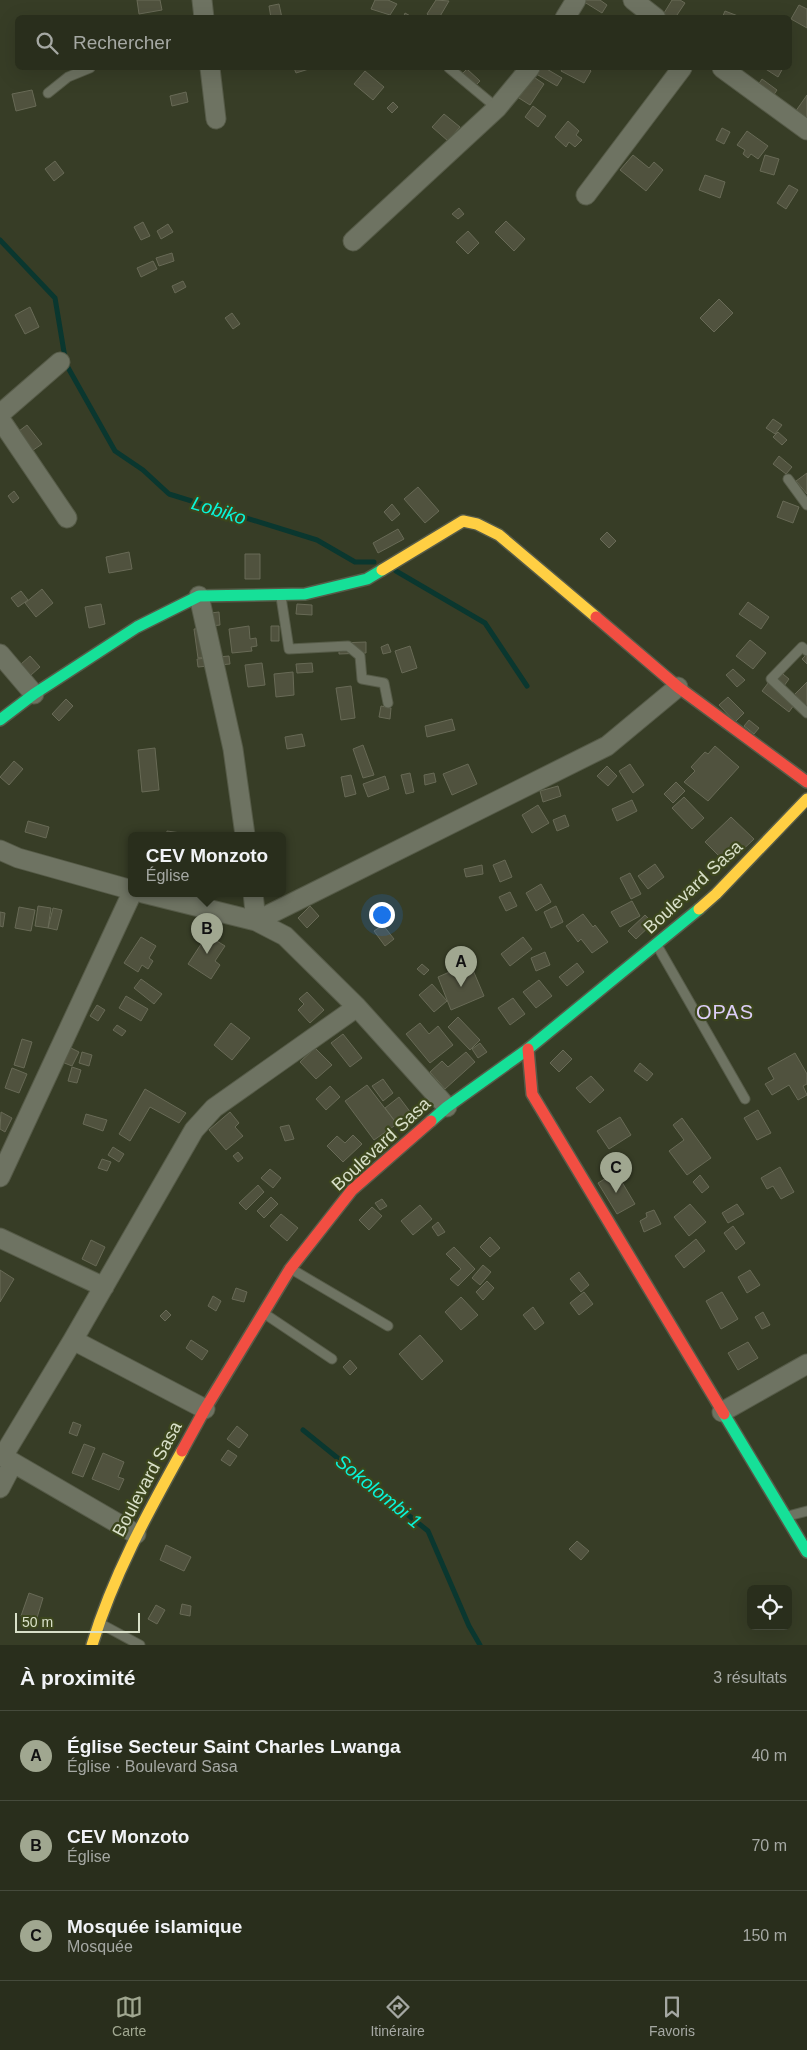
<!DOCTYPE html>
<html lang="fr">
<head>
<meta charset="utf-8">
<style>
	:root { --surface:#292e1c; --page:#353a29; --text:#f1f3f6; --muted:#a5a8a3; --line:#454a3b; --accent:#a0a790 }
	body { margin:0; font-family:Helvetica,sans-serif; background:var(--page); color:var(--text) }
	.controls { position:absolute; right:15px; bottom:15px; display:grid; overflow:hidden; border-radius:8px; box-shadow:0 5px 20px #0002 }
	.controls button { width:45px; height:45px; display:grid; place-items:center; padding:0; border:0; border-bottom:1px solid var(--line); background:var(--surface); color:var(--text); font:25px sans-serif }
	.scale { position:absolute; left:15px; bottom:12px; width:125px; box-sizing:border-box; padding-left:5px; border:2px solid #d9e0c9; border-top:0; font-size:14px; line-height:18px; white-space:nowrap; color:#d9e0c9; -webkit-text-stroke:4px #3c461d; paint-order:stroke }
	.you { position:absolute; left:381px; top:914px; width:18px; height:18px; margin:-12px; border:4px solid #fff; border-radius:50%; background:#1a73e8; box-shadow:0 0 0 8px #1a73e833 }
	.badge { display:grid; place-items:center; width:32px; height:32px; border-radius:50%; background:var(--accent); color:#111; font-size:16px; font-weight:700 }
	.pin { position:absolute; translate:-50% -41px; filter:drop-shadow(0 1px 2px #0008) }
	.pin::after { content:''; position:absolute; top:26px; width:18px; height:15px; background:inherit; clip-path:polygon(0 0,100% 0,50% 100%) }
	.popup { position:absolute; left:128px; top:832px; width:158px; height:65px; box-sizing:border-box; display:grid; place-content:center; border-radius:8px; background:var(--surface); filter:drop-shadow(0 1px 4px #0005); font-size:16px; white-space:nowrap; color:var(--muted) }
	.popup b { font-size:19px; color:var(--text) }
	.popup::after { content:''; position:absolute; left:50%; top:100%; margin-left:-10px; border:10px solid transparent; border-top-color:var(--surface) }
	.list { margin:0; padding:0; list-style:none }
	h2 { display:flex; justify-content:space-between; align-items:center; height:65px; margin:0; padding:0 20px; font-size:21px }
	h2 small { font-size:16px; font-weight:400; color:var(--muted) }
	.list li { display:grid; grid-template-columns:32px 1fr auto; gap:15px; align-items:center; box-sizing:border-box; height:90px; padding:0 20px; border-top:1px solid var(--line) }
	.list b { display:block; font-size:19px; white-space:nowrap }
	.list p { margin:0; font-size:16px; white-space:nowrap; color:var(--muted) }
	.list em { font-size:16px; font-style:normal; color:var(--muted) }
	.icon { flex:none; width:28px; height:28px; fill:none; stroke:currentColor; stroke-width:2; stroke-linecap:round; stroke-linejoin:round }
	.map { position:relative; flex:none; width:807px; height:1645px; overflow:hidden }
	.search { position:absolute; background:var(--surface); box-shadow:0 5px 20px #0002; left:15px; right:15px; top:15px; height:55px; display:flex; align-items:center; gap:12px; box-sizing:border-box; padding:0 18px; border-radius:8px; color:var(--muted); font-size:19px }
	.sheet { height:335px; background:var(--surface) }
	nav { display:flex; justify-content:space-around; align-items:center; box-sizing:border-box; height:70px; border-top:1px solid var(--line); background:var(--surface); font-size:14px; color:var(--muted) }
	nav a { display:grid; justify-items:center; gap:2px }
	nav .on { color:var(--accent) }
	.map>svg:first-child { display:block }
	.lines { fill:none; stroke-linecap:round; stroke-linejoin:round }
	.stream { stroke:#0a372f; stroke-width:5 }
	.building { fill:#50523e; stroke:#686a56 }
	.lane-casing { stroke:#565b48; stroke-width:11 }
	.street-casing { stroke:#565b48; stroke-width:21 }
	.fast-casing { stroke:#565b48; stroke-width:14 }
	.slow-casing { stroke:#565b48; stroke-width:14 }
	.jam-casing { stroke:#565b48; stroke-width:14 }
	.lane { stroke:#6e7362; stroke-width:9 }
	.street { stroke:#6e7362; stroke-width:19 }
	.fast { stroke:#16e098; stroke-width:11 }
	.slow { stroke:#ffcf43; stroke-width:11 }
	.jam { stroke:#f24e42; stroke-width:11 }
	.labels { text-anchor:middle; stroke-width:4.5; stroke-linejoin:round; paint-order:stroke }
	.street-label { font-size:18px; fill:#d9e0c9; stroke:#3c461d }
	.water-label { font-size:19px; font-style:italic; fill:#09f5da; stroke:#3c461d }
	.quarter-label { font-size:20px; letter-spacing:1px; fill:#ddcef8; stroke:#3c461d }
</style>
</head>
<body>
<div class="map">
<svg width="807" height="1645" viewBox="0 0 807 1645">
	<rect width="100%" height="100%" fill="#373d26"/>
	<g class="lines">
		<path class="stream" d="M 0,240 L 55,298 L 66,364 L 115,451 L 143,470 L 169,494 L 317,540 L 355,562 L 374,562
			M 396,571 L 485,623 L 527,686
			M 303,1430 L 428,1531 L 469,1626 L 480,1645"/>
	</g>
	<path class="building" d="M 137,0 L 160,0 L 162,10 L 139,14 Z
		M 375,0 L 388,0 L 397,4 L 390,15 L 371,9 Z
		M 436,0 L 449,1 L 439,18 L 432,18 L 427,14 Z
		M 581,0 L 600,0 L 607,5 L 602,13 Z
		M 672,0 L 680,0 L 685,3 L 675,18 L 661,18 Z
		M 279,4 L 282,18 L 271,18 L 269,6 Z
		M 799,5 L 807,9 L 807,28 L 791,19 Z
		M 725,11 L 738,16 L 738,18 L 722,18 Z
		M 405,13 L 414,18 L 403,18 Z
		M 294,68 L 312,68 L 296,73 Z
		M 526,68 L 545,68 L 562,78 L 557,86 Z
		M 563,68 L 588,68 L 591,71 L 584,83 L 561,71 Z
		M 764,68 L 783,68 L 778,77 Z
		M 467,69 L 480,81 L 472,89 L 459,77 Z
		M 365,71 L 384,87 L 373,100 L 354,84 Z
		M 525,71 L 544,84 L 530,105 L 511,93 Z
		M 762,79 L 777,90 L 769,102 L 754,91 Z
		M 32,90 L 36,106 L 16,111 L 12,94 Z
		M 186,92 L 188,102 L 172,106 L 170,96 Z
		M 807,95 L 807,120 L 793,115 Z
		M 393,102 L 398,107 L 392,113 L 387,108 Z
		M 533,106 L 546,116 L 538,127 L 525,117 Z
		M 444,114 L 460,127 L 448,141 L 432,127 Z
		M 568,121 L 579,131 L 576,135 L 582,140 L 575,147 L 569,142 L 566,147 L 555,137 Z
		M 722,128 L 730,132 L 724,144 L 716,140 Z
		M 747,131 L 768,146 L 758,159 L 751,154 L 748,158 L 743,154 L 745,150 L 737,145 Z
		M 633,155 L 649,168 L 654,162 L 663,170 L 646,191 L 620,170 Z
		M 765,155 L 779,159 L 774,175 L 760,171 Z
		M 55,161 L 64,173 L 54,181 L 45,169 Z
		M 705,175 L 725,182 L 720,198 L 699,190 Z
		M 789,185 L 798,190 L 786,209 L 777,203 Z
		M 459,208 L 464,214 L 458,219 L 452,214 Z
		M 506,221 L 525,239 L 514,251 L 495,232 Z
		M 143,222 L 150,236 L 141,240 L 134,227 Z
		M 168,224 L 173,232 L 161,239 L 157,231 Z
		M 468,231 L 479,243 L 468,254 L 456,242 Z
		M 172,253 L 174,261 L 159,266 L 156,258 Z
		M 153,261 L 157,269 L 141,277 L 137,268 Z
		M 183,281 L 186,287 L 175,293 L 172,286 Z
		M 719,299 L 733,313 L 714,332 L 700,318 Z
		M 30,307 L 39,327 L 25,334 L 15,315 Z
		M 232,313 L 240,324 L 233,329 L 225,318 Z
		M 773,419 L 782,425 L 775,434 L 766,428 Z
		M 27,425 L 42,444 L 29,453 L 15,434 Z
		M 778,432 L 787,440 L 782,445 L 773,437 Z
		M 779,456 L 792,467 L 786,474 L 773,464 Z
		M 807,473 L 807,494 L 796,481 Z
		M 418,487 L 439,511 L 425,523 L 404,499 Z
		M 14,491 L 19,498 L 13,503 L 8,496 Z
		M 783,501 L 799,507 L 793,523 L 777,517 Z
		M 392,504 L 400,514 L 392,521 L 384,512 Z
		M 398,529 L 404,539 L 378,553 L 373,543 Z
		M 607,532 L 616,541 L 609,548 L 600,539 Z
		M 129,552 L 132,569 L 109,573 L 106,557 Z
		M 245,554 L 260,554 L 260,579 L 245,579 Z
		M 42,589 L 53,603 L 36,617 L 25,603 Z
		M 21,591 L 28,600 L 18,607 L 11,598 Z
		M 748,602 L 769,617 L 761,629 L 739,614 Z
		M 101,604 L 105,624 L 89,628 L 85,607 Z
		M 297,604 L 312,605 L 312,615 L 296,614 Z
		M 219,612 L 220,625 L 203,627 L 202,614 Z
		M 249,626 L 250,639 L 256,638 L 257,646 L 251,647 L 252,651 L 232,653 L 229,629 Z
		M 271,626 L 279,626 L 279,641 L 271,641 Z
		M 204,628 L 208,657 L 198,658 L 194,629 Z
		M 750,640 L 766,653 L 753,669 L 736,656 Z
		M 366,642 L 366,653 L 339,654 L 339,643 Z
		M 388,644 L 391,652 L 383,654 L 381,647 Z
		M 410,646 L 417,668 L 402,673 L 395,651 Z
		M 807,654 L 807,664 L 802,659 Z
		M 30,656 L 40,667 L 21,684 L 11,673 Z
		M 229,656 L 230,664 L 198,667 L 197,659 Z
		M 262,663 L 265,685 L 248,687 L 245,665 Z
		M 312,663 L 313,672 L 297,673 L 296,664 Z
		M 733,669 L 745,680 L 737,687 L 726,675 Z
		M 778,670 L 789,679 L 781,690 L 796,702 L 789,712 L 762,691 Z
		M 293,672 L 294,695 L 276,697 L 274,674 Z
		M 807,682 L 807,707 L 794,695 Z
		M 351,686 L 355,718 L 341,720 L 336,688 Z
		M 728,697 L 744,713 L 735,722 L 719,705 Z
		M 66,699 L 73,706 L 59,721 L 52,714 Z
		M 381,706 L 391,708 L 390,719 L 379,717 Z
		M 452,719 L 455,730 L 427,737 L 425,726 Z
		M 749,720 L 759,728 L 754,734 L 744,726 Z
		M 302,734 L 305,746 L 287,749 L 285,737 Z
		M 363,745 L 374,775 L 363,778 L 353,749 Z
		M 715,746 L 739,767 L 708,801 L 684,782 L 695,771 L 691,767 L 705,752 L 708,754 Z
		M 155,748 L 159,790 L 142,792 L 138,750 Z
		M 14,761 L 23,769 L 9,785 L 0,777 Z
		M 468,764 L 477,784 L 452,795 L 443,774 Z
		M 630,764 L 644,785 L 633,793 L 619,771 Z
		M 607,766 L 617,776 L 608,786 L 597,776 Z
		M 410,773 L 414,792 L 406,794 L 401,775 Z
		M 434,773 L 436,782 L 425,785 L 424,775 Z
		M 351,775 L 356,794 L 345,797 L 341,777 Z
		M 385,776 L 389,789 L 368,797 L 363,784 Z
		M 676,782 L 685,791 L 673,803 L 664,794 Z
		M 558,786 L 561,796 L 543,802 L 540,791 Z
		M 684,797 L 704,818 L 692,829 L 672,808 Z
		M 632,800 L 637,811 L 617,821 L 612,809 Z
		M 538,805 L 549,823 L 532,833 L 522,815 Z
		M 565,815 L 569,826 L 557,831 L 553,820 Z
		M 731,817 L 754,839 L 733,859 L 730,855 L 724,861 L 705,842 Z
		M 28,821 L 49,827 L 46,838 L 25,832 Z
		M 167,831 L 188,834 L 188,835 L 166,835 Z
		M 505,860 L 512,877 L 500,882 L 493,865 Z
		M 655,864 L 664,877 L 648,889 L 638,876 Z
		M 482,865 L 483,874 L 466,877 L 464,869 Z
		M 630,873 L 641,894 L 631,899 L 620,878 Z
		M 541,884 L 551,902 L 536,911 L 526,893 Z
		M 510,892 L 517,906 L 506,911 L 499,897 Z
		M 632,901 L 640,916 L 620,927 L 611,912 Z
		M 38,906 L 51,908 L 48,928 L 35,926 Z
		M 310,906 L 319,916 L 307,928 L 298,918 Z
		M 556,906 L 563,922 L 551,928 L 544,912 Z
		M 19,907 L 35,910 L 31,931 L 15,928 Z
		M 53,908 L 62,910 L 57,930 L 48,928 Z
		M 0,912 L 5,913 L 3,927 L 0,926 Z
		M 583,914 L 593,927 L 595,925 L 608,942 L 592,953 L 581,939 L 578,942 L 566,926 Z
		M 645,915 L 653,923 L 636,939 L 628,931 Z
		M 383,925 L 394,939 L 385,946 L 374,931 Z
		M 207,935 L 225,946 L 215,961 L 220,965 L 211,979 L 188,964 Z
		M 141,937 L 156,946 L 149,958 L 153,961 L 148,969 L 142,965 L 138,972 L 124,963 Z
		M 523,937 L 532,949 L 510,966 L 501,954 Z
		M 545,952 L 550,965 L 536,971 L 531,958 Z
		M 470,963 L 484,996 L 451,1010 L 438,977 Z
		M 577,963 L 584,972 L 567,986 L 559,977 Z
		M 422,964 L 429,970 L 424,975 L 417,969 Z
		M 141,979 L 162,994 L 154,1004 L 134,988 Z
		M 539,980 L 552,996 L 536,1008 L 523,992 Z
		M 432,984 L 447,1001 L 434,1012 L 419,995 Z
		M 307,992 L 324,1010 L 310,1023 L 298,1010 L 304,1004 L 299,999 Z
		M 126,996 L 148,1009 L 141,1021 L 119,1008 Z
		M 513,998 L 525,1014 L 510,1025 L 498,1008 Z
		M 97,1005 L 105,1010 L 98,1021 L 90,1016 Z
		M 458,1017 L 480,1040 L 470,1050 L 448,1027 Z
		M 231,1023 L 250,1038 L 232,1060 L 214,1045 Z
		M 420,1023 L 429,1034 L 438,1026 L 453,1045 L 430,1063 L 406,1034 Z
		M 117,1025 L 126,1031 L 122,1036 L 113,1030 Z
		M 343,1034 L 362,1058 L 350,1067 L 331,1043 Z
		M 22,1039 L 32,1042 L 24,1068 L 14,1065 Z
		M 480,1043 L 487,1052 L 478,1058 L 472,1049 Z
		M 69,1047 L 79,1052 L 72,1066 L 62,1062 Z
		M 315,1048 L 332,1065 L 316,1079 L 300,1062 Z
		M 563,1050 L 572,1059 L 559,1072 L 550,1063 Z
		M 82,1052 L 92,1055 L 89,1066 L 79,1063 Z
		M 466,1052 L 475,1062 L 445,1089 L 430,1072 L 442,1061 L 448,1067 Z
		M 795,1053 L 807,1074 L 807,1084 L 803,1086 L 807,1095 L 798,1100 L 789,1085 L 772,1095 L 765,1084 L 774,1079 L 768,1068 Z
		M 640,1063 L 653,1074 L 647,1081 L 634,1071 Z
		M 72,1067 L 81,1070 L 77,1083 L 68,1081 Z
		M 12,1068 L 27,1074 L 19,1093 L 5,1088 Z
		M 591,1076 L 604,1090 L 590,1103 L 576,1088 Z
		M 383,1079 L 393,1093 L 383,1101 L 372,1086 Z
		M 367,1085 L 397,1124 L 374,1140 L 345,1101 Z
		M 330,1086 L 340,1097 L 326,1110 L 316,1099 Z
		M 145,1089 L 186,1113 L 179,1123 L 150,1107 L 130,1141 L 119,1134 Z
		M 399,1097 L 411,1113 L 397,1124 L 385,1108 Z
		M 758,1110 L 771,1133 L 757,1140 L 744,1118 Z
		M 1,1112 L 12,1118 L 5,1132 L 0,1129 Z
		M 230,1112 L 239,1123 L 235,1127 L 243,1136 L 226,1150 L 209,1130 Z
		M 86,1114 L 107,1120 L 103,1131 L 83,1124 Z
		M 620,1117 L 631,1135 L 609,1149 L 597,1131 Z
		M 682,1118 L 711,1158 L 687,1175 L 669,1151 L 684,1140 L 673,1125 Z
		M 289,1125 L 294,1139 L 285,1141 L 280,1127 Z
		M 353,1135 L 362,1144 L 343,1162 L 327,1146 L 337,1136 L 345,1143 Z
		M 113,1147 L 124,1154 L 119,1162 L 108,1155 Z
		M 238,1152 L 243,1158 L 238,1162 L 233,1156 Z
		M 102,1159 L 111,1162 L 107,1171 L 98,1168 Z
		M 780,1167 L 794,1192 L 781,1199 L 773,1186 L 767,1189 L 761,1178 Z
		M 270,1169 L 281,1178 L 273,1188 L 261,1178 Z
		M 616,1172 L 635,1204 L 617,1214 L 598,1183 Z
		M 700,1175 L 709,1187 L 702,1193 L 693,1182 Z
		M 258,1185 L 264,1192 L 246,1210 L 239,1203 Z
		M 271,1197 L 278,1204 L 264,1218 L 257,1211 Z
		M 382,1199 L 387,1206 L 380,1210 L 375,1203 Z
		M 690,1204 L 706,1222 L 689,1236 L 674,1217 Z
		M 737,1204 L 744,1214 L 728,1223 L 722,1213 Z
		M 420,1205 L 432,1219 L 413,1235 L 401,1221 Z
		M 372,1207 L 382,1216 L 369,1230 L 359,1220 Z
		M 654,1210 L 661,1224 L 644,1232 L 640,1221 L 647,1217 L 646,1213 Z
		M 281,1214 L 298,1228 L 287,1241 L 270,1226 Z
		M 438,1222 L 445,1232 L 438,1236 L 432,1227 Z
		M 733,1226 L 745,1243 L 736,1250 L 724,1233 Z
		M 490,1237 L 500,1248 L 490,1257 L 480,1247 Z
		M 696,1239 L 705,1251 L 684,1268 L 675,1256 Z
		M 91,1240 L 105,1247 L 96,1266 L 82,1259 Z
		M 454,1247 L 475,1269 L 458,1286 L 450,1279 L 461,1269 L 446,1254 Z
		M 483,1265 L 491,1272 L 480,1285 L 472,1278 Z
		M 0,1270 L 14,1279 L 0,1302 Z
		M 750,1270 L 760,1285 L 747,1293 L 738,1277 Z
		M 579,1272 L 589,1285 L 581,1292 L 570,1279 Z
		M 487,1281 L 494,1288 L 483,1300 L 476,1292 Z
		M 236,1288 L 247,1292 L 244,1302 L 232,1299 Z
		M 584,1292 L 593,1304 L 579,1315 L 570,1303 Z
		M 722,1292 L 738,1319 L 721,1329 L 706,1301 Z
		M 213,1296 L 221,1301 L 216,1311 L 208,1306 Z
		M 461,1297 L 478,1315 L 461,1330 L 445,1312 Z
		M 533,1307 L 544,1323 L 535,1330 L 523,1315 Z
		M 166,1310 L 171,1315 L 165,1321 L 160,1316 Z
		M 763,1312 L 770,1325 L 762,1329 L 755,1317 Z
		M 420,1335 L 443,1361 L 422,1380 L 399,1354 Z
		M 191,1340 L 208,1351 L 202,1360 L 186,1348 Z
		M 748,1342 L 758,1358 L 738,1370 L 728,1353 Z
		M 350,1360 L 357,1368 L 350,1375 L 343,1367 Z
		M 73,1422 L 81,1425 L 77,1436 L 69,1433 Z
		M 237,1426 L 248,1435 L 239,1448 L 227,1439 Z
		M 84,1444 L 95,1448 L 83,1477 L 72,1473 Z
		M 228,1450 L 237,1456 L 230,1466 L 221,1460 Z
		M 103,1453 L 124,1462 L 118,1477 L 124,1479 L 119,1490 L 92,1479 Z
		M 577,1541 L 589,1551 L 581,1560 L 569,1549 Z
		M 166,1545 L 191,1557 L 184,1571 L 160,1560 Z
		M 29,1593 L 43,1598 L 36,1621 L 21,1616 Z
		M 182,1604 L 191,1606 L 190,1616 L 180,1614 Z
		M 156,1605 L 165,1610 L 157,1624 L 148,1619 Z"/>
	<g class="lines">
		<g class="lane-casing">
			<path id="lane" d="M 449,68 L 497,108
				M 48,93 L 68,77 L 90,68
				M 788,479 L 807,505
				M 281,597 L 289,649 L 348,646 L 360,656 L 362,679 L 384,683 L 388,703
				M 807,651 L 802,647 L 771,679 L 807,713
				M 658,947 L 745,1099
				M 293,1270 L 388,1326
				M 265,1314 L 332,1359
				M 788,1516 L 807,1511
				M 101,1624 L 140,1645"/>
		</g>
		<g class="street-casing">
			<path id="street" d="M 202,0 L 204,18
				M 633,0 L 656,18
				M 565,18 L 576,0
				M 210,68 L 216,119
				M 722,68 L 807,130
				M 586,195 L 682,68
				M 353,241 L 497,108 L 530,68
				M 0,414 L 60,362
				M 0,419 L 67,518
				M 199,596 L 233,749 L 245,835
				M 0,654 L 34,694
				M 0,850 L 18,858 L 132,890
				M 143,893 L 256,921 L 285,936 L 357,1007 L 447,1107
				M 253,893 L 256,921 L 607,746 L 678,687
				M 0,1177 L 132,893
				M 0,1238 L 104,1287
				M 73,1340 L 205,1409
				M 722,1412 L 807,1364
				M 0,1455 L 136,1534
				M 3,1456 L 73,1340 L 194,1130 L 214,1108 L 357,1007
				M 0,1488 L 13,1463"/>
		</g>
		<g class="fast-casing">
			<path id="fast" d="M 0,720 L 34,694 L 137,627 L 199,596 L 305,594 L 367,579 L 382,570
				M 431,1121 L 447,1107 L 528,1049 L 699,909
				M 724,1414 L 807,1552"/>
		</g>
		<g class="slow-casing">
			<path id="slow" d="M 382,570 L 463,521 L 477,524 L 499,535 L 596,617
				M 699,909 L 716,894 L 807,799
				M 92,1645 C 113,1576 147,1514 182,1451"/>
		</g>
		<g class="jam-casing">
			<path id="jam" d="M 596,617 L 678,687 L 807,782
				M 528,1049 L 532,1094 L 724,1414
				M 182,1451 L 205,1409 L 290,1269 L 352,1190 L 431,1121"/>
		</g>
		<use href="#lane" class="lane"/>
		<use href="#street" class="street"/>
		<use href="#fast" class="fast"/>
		<use href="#slow" class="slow"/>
		<use href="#jam" class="jam"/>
	</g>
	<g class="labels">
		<g class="street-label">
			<text transform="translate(693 887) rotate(-43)" y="6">Boulevard Sasa</text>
			<text transform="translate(381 1144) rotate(-43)" y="6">Boulevard Sasa</text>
			<text transform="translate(147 1479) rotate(-62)" y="6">Boulevard Sasa</text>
		</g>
		<g class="water-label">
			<text transform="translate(219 510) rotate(17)" y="7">Lobiko</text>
			<text transform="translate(379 1491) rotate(39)" y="7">Sokolombi 1</text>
		</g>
		<g class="quarter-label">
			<text x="725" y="1019">OPAS</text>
		</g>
	</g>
</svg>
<div class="controls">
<button><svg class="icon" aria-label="locate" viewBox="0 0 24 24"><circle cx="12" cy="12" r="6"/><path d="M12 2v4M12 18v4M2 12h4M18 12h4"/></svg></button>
</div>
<div class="scale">50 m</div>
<div class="you"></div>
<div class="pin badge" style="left:461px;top:987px">A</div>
<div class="pin badge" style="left:207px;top:954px">B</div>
<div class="popup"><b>CEV Monzoto</b>Église</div>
<div class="pin badge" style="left:616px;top:1193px">C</div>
<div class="search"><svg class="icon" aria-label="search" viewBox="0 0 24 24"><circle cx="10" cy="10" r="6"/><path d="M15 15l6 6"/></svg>Rechercher</div>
</div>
<section class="sheet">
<h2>À proximité<small>3 résultats</small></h2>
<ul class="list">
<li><span class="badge">A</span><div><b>Église Secteur Saint Charles Lwanga</b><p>Église · Boulevard Sasa</p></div><em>40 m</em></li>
<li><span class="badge">B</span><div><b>CEV Monzoto</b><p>Église</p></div><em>70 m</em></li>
<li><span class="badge">C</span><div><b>Mosquée islamique</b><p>Mosquée</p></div><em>150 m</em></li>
</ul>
</section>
<nav>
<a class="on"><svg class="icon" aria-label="map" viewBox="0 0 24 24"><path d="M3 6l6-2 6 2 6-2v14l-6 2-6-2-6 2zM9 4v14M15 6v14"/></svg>Carte</a>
<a><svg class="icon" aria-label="directions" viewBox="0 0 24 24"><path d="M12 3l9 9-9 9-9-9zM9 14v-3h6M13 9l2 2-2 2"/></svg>Itinéraire</a>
<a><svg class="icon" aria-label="saved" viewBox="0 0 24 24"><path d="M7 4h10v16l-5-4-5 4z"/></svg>Favoris</a>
</nav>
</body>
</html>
